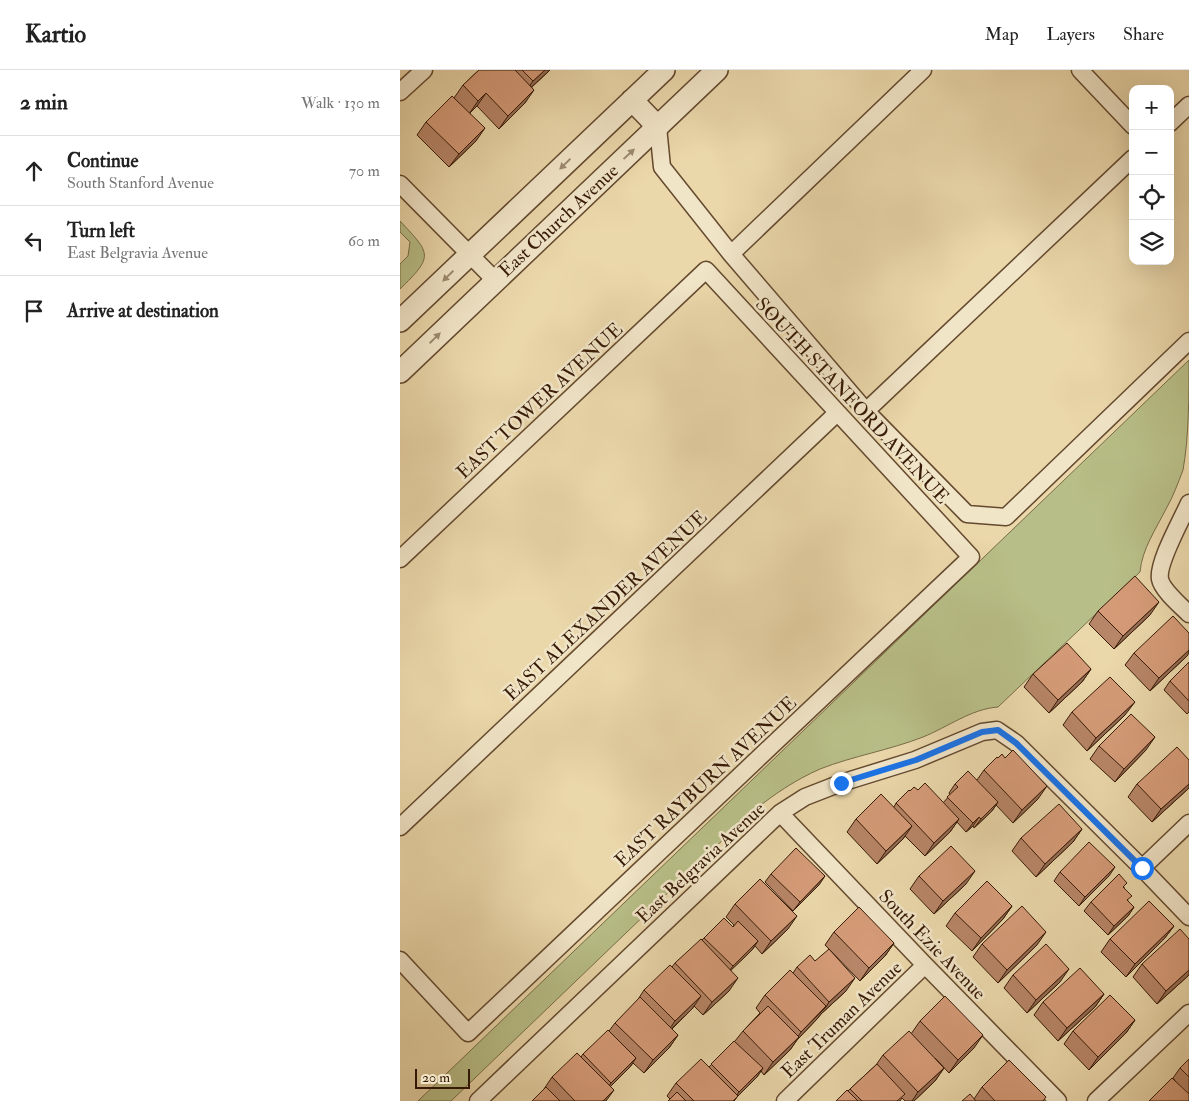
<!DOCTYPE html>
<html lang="en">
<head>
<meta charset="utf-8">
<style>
	:root { --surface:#fff; --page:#f6f6f6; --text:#222; --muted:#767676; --line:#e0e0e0 }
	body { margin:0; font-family:"IM FELL Double Pica",serif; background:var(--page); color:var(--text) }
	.controls { position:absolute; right:15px; top:15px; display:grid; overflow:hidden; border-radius:10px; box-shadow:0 5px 20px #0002 }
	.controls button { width:45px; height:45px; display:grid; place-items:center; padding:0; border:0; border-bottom:1px solid var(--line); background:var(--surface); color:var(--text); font:25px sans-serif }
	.scale { position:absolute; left:15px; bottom:12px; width:55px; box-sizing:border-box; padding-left:5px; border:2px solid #371a06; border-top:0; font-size:14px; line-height:18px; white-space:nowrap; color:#371a06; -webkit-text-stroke:4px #f1e5c8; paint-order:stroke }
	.stop { position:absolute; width:15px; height:15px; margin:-11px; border:4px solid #1a73e8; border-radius:50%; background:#fff }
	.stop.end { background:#1a73e8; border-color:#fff; box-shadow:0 1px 5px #0008 }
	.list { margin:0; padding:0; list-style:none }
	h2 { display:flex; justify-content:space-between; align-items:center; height:65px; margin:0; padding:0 20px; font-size:21px }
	h2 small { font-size:16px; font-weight:400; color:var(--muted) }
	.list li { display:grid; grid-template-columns:32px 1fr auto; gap:15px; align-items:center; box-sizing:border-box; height:70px; padding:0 20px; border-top:1px solid var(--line) }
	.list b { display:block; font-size:19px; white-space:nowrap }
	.list p { margin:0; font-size:16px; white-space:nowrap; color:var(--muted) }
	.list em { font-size:16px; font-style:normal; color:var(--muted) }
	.icon { flex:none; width:28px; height:28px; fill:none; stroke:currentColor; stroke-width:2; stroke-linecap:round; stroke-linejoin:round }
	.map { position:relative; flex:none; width:789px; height:1031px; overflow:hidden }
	header { display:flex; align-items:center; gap:30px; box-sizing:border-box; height:70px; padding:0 25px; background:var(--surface); border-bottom:1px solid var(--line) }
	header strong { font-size:24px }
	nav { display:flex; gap:28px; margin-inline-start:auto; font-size:18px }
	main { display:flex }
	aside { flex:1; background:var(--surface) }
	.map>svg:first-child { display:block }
	.green { fill:#b8be87; stroke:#786c46 }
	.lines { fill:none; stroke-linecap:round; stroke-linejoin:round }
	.minor-casing { stroke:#64492f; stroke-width:19 }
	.tertiary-casing { stroke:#64492f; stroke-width:24 }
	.minor { stroke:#f1e5c8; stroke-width:16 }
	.tertiary { stroke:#f1e5c8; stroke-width:21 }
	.wall { fill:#b78567; stroke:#371a06 }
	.shaded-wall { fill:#956c54; stroke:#371a06 }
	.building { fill:#d59b78; stroke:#371a06 }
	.oneway { fill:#9d8a71 }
	.route { stroke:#1a73e8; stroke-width:6 }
	.labels { text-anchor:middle; stroke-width:5; stroke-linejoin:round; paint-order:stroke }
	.street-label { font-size:19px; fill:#371a06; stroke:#f1e5c8 }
</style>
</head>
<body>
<header>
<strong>Kartio</strong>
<nav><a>Map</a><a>Layers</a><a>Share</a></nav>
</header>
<main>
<aside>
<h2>2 min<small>Walk · 130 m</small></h2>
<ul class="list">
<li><svg class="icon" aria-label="ahead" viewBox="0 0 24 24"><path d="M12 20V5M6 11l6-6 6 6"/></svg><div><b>Continue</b><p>South Stanford Avenue</p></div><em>70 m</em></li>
<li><svg class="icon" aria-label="left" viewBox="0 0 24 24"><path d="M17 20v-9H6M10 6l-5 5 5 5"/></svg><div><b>Turn left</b><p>East Belgravia Avenue</p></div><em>60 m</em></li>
<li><svg class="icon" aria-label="arrive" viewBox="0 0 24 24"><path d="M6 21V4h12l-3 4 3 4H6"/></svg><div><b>Arrive at destination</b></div></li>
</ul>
</aside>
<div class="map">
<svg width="789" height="1031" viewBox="0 0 789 1031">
	<rect width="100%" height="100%" fill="#ead7aa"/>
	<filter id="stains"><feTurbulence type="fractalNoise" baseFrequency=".004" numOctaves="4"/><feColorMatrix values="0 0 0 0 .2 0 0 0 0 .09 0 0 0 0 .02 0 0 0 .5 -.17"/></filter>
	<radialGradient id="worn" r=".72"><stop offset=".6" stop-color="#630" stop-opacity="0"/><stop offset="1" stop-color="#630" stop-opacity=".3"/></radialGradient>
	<path class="green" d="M 0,151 C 31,184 34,186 0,219 L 0,194 L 8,186 L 10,172 L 0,162 Z
		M 789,290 C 789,325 789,367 783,400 C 778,413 773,427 766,439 C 756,459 742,479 740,502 L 598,637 C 571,639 548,657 523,667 C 490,680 453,686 420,699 C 395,710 373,725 352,742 L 51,1031 L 18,1031 Z"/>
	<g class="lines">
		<g class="minor-casing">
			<path id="minor" d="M 680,0 L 733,56
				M 0,22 L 24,0
				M 770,53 L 789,35
				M 258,57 L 262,97 L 331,184 L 466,341 L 567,444 L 606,447 L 789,271
				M 0,114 L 95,210
				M 331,184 L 523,0
				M 466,341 L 733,88
				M 789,433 C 782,449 757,493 760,509 C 762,520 781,536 789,544
				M 0,489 L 306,200 L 571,487 L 68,963 L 0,890
				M 380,743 L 525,895 L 658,1031
				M 0,757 L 437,343
				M 742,798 L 789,753
				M 78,1031 L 380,743 L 405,727 L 441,713 L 515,690 L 582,662 L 597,660 L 616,673 L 742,798 L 789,847
				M 385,1031 L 525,895
				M 696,1031 L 789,943"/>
		</g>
		<g class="tertiary-casing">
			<path id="tertiary" d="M 232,30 L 258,57
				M 0,251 L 264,0
				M 0,302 L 317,0"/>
		</g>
		<use href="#minor" class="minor"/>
		<use href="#tertiary" class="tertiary"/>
	</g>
	<path class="wall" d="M 79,0 L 150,0 L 132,17 L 125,33 L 99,59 L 77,36 L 70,43 L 76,71 L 49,97 L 17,65 L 26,52 L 54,28 L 63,15 Z
		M 698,541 L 750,545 L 714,579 L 689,554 Z
		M 734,583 L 788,585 L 750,621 L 725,595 Z
		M 789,592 L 789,642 L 787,644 L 764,620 L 770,611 Z
		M 691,599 L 682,612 L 649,643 L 624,617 L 633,604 Z
		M 672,642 L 725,645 L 687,681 L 663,655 Z
		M 699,676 L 746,680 L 715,712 L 690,689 Z
		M 584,700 L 638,729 L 613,753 L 596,735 L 592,741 L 574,758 L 573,756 L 566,762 L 557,752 L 550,762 L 525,786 L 505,766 L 503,769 L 477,794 L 447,762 L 456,749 L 494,737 L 496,733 L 518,720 L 543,733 L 550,725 L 549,723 L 555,714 L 577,710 Z
		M 737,714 L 789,718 L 752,752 L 728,727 Z
		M 682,759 L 673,772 L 636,807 L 612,781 L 621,768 Z
		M 660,802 L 709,806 L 679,836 L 654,811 Z
		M 371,804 L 419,815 L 393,841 L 365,812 Z
		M 519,806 L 566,814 L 534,844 L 510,819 Z
		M 724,817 L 728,831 L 734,837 L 728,846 L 708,865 L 684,841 L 691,832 Z
		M 335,834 L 388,859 L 362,884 L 355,876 L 352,880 L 331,900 L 329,921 L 303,945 L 294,936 L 292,939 L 272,959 L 278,965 L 269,978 L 244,1003 L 233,993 L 230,997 L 210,1016 L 206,1031 L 132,1031 L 144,1019 L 152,1007 L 181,987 L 183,984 L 209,961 L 215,953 L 237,931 L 244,920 L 272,897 L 275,893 L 302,870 L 304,868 L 333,857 L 334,855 L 326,847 Z
		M 612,836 L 603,849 L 572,881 L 546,856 L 555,843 Z
		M 774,856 L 764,869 L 726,907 L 701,882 L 710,869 Z
		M 434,862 L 494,873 L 485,886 L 460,911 L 425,875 Z
		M 582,874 L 637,875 L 598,913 L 573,887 Z
		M 415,891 L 446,921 L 421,944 L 417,949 L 397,970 L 390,980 L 364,1005 L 361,1001 L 357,1007 L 337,1027 L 334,1031 L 268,1031 L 270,1029 L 267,1026 L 276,1013 L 309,997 L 335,971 L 343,961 L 360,943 L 356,938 L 365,925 L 393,903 L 397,897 Z
		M 742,894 L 789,905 L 757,934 L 733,907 Z
		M 613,905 L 660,912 L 627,943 L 604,918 Z
		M 704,924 L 695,937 L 658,971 L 634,945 L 643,932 Z
		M 735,950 L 726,963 L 689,1000 L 664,974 L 673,961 Z
		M 520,951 L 574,978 L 549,1003 L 535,988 L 544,998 L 535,1011 L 514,1031 L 505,1031 L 502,1028 L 500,1031 L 436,1031 L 448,1021 L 450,1019 L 476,995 L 483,985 L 511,964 Z
		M 789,989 L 789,1031 L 773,1008 L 780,998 Z
		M 582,1017 L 644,1031 L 562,1031 L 574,1029 Z"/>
	<path class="shaded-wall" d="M 145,0 L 150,0 L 124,24 L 133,11 Z
		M 134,20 L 125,33 L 99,59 L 108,46 Z
		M 86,23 L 77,36 L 69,44 L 78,31 Z
		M 85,58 L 76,71 L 49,97 L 59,84 Z
		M 759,532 L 750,545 L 714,579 L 723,566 Z
		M 789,580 L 788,585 L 750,621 L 759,608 Z
		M 691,599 L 682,612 L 649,643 L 658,630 Z
		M 735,632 L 725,645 L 687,681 L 696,668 Z
		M 755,667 L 746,680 L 715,712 L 724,699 Z
		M 789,714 L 789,718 L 752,752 L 761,739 Z
		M 647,716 L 638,729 L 613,753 L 622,740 Z
		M 598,732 L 592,741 L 574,758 L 581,749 Z
		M 579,747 L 573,756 L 566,762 L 573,753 Z
		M 559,749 L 550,762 L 525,786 L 534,773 Z
		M 512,756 L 503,769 L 477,794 L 486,781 Z
		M 682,759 L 673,772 L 636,807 L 645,794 Z
		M 715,797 L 709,806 L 679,836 L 685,827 Z
		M 575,801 L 566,814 L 534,844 L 543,831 Z
		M 425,806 L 419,815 L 393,841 L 400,832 Z
		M 612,836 L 603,849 L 572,881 L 581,868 Z
		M 734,837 L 728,846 L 708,865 L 714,856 Z
		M 397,846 L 388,859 L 362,884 L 371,871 Z
		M 774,856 L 764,869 L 726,907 L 735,894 Z
		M 646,862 L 637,875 L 598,913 L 607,900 Z
		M 358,871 L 352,880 L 326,905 L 333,896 Z
		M 494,873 L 485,886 L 460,911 L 469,898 Z
		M 669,899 L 660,912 L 627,943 L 636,930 Z
		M 789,900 L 789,905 L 757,934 L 766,921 Z
		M 338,908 L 329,921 L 303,945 L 312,932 Z
		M 455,908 L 446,921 L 421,944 L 417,949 L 397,970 L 390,980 L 364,1005 L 373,992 L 395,971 L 401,962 L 426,937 L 429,932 Z
		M 704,924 L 695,937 L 658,971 L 667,958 Z
		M 301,926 L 292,939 L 266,964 L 275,951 Z
		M 735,950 L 726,963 L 689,1000 L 698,987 Z
		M 278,965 L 269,978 L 244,1003 L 253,990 Z
		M 583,965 L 574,978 L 549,1003 L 558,990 Z
		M 236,988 L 230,997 L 205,1022 L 211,1013 Z
		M 363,998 L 357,1007 L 337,1027 L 334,1031 L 333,1031 L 339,1022 Z
		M 544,998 L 535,1011 L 514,1031 L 512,1031 L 518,1022 Z
		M 214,1020 L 206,1031 L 203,1031 Z"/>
	<path class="building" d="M 79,0 L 115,0 L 134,20 L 108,46 L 86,23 L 78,31 L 63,15 Z
		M 122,0 L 145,0 L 133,11 Z
		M 52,26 L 85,58 L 59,84 L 26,52 Z
		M 735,506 L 759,532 L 723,566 L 698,541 Z
		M 773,546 L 789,563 L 789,580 L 759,608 L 734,583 Z
		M 667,573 L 691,599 L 658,630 L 633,604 Z
		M 789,592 L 789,631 L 770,611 Z
		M 710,607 L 735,632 L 696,668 L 672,642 Z
		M 731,644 L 755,667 L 724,699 L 699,676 Z
		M 777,677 L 789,690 L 789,714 L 761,739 L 737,714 Z
		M 613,680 L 647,716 L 622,740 L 584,700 L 597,687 L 598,688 L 602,684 L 605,688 Z
		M 568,701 L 598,732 L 581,749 L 579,747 L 573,753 L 547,727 L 558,717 L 555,714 Z
		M 525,713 L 559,749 L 534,773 L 496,733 L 509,720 L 510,721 L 514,717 L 518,720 Z
		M 481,724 L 512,756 L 486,781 L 456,749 Z
		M 659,734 L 682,759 L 645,794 L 621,768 Z
		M 689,772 L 715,797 L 685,827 L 660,802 Z
		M 551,776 L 575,801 L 543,831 L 519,806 Z
		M 396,778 L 425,806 L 400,832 L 371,804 Z
		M 719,804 L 727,813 L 723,817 L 732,826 L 727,830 L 734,837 L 714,856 L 691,832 Z
		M 360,809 L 397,846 L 371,871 L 335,834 Z
		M 587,811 L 612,836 L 581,868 L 555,843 Z
		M 749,831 L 774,856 L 735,894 L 710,869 Z
		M 622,836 L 646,862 L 607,900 L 582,874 Z
		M 459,837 L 494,873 L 469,898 L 434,862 Z
		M 324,848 L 333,857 L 338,851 L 358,871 L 333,896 L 304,868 Z
		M 780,859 L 789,869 L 789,900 L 766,921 L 742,894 Z
		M 301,869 L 338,908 L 312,932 L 275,893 Z
		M 646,874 L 669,899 L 636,930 L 613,905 Z
		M 429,879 L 455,908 L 429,932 L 397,897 L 410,885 L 415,891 Z
		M 270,895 L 301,926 L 275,951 L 244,920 Z
		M 680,898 L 704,924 L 667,958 L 643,932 Z
		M 390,900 L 426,936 L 401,962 L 365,925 Z
		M 710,925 L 735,950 L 698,987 L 673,961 Z
		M 545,926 L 583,965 L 558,990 L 520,951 Z
		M 240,927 L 278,965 L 253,990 L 215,953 Z
		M 368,936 L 399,967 L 373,992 L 343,961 Z
		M 208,960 L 236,988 L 211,1013 L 183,984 Z
		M 509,961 L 544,998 L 518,1022 L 483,985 Z
		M 334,971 L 363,998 L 339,1022 L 311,994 Z
		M 177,983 L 214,1020 L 203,1031 L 175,1031 L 152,1007 Z
		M 301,989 L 338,1026 L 333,1031 L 294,1031 L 276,1013 Z
		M 789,989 L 789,1007 L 780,998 Z
		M 609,990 L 646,1027 L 643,1031 L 595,1031 L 582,1017 Z
		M 477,994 L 505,1024 L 497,1031 L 462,1031 L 450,1019 Z
		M 772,1008 L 789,1024 L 789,1031 L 749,1031 Z
		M 146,1017 L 160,1031 L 132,1031 Z
		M 447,1020 L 458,1031 L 436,1031 Z
		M 277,1022 L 286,1031 L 268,1031 Z
		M 570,1024 L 576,1031 L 562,1031 Z"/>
	<defs><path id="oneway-solid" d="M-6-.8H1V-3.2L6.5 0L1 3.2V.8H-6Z" transform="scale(1.25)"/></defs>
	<g class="oneway">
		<use href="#oneway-solid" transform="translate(229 84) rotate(-43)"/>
		<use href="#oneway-solid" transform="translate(165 94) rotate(136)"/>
		<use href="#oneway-solid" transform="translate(48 206) rotate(136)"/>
		<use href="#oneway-solid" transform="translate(35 268) rotate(-44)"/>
	</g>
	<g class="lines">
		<path class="route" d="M 441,713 L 516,690 L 582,662 L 598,660 L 616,673 L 742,798"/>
	</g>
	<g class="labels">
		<g class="street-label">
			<text transform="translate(158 150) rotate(-43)" y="7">East Church Avenue</text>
			<text transform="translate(139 330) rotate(-43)" y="7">EAST TOWER AVENUE</text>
			<text transform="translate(453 330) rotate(47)" y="7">SOUTH STANFORD AVENUE</text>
			<text transform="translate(205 535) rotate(-43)" y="7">EAST ALEXANDER AVENUE</text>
			<text transform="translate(305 711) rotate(-43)" y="7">EAST RAYBURN AVENUE</text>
			<text transform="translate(300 792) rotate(-43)" y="7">East Belgravia Avenue</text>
			<text transform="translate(533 874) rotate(46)" y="7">South Ezie Avenue</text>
			<text transform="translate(441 949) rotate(-44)" y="7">East Truman Avenue</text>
		</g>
	</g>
	<rect width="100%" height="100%" filter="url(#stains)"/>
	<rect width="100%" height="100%" fill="url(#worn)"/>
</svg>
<div class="controls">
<button>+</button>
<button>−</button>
<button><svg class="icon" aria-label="locate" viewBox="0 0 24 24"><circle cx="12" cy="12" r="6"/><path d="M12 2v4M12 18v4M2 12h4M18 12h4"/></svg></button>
<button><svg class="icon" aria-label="layers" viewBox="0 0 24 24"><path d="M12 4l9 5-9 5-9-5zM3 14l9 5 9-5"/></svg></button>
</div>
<div class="scale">20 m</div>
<div class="stop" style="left:742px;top:798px"></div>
<div class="stop end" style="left:441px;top:713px"></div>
</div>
</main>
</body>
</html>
